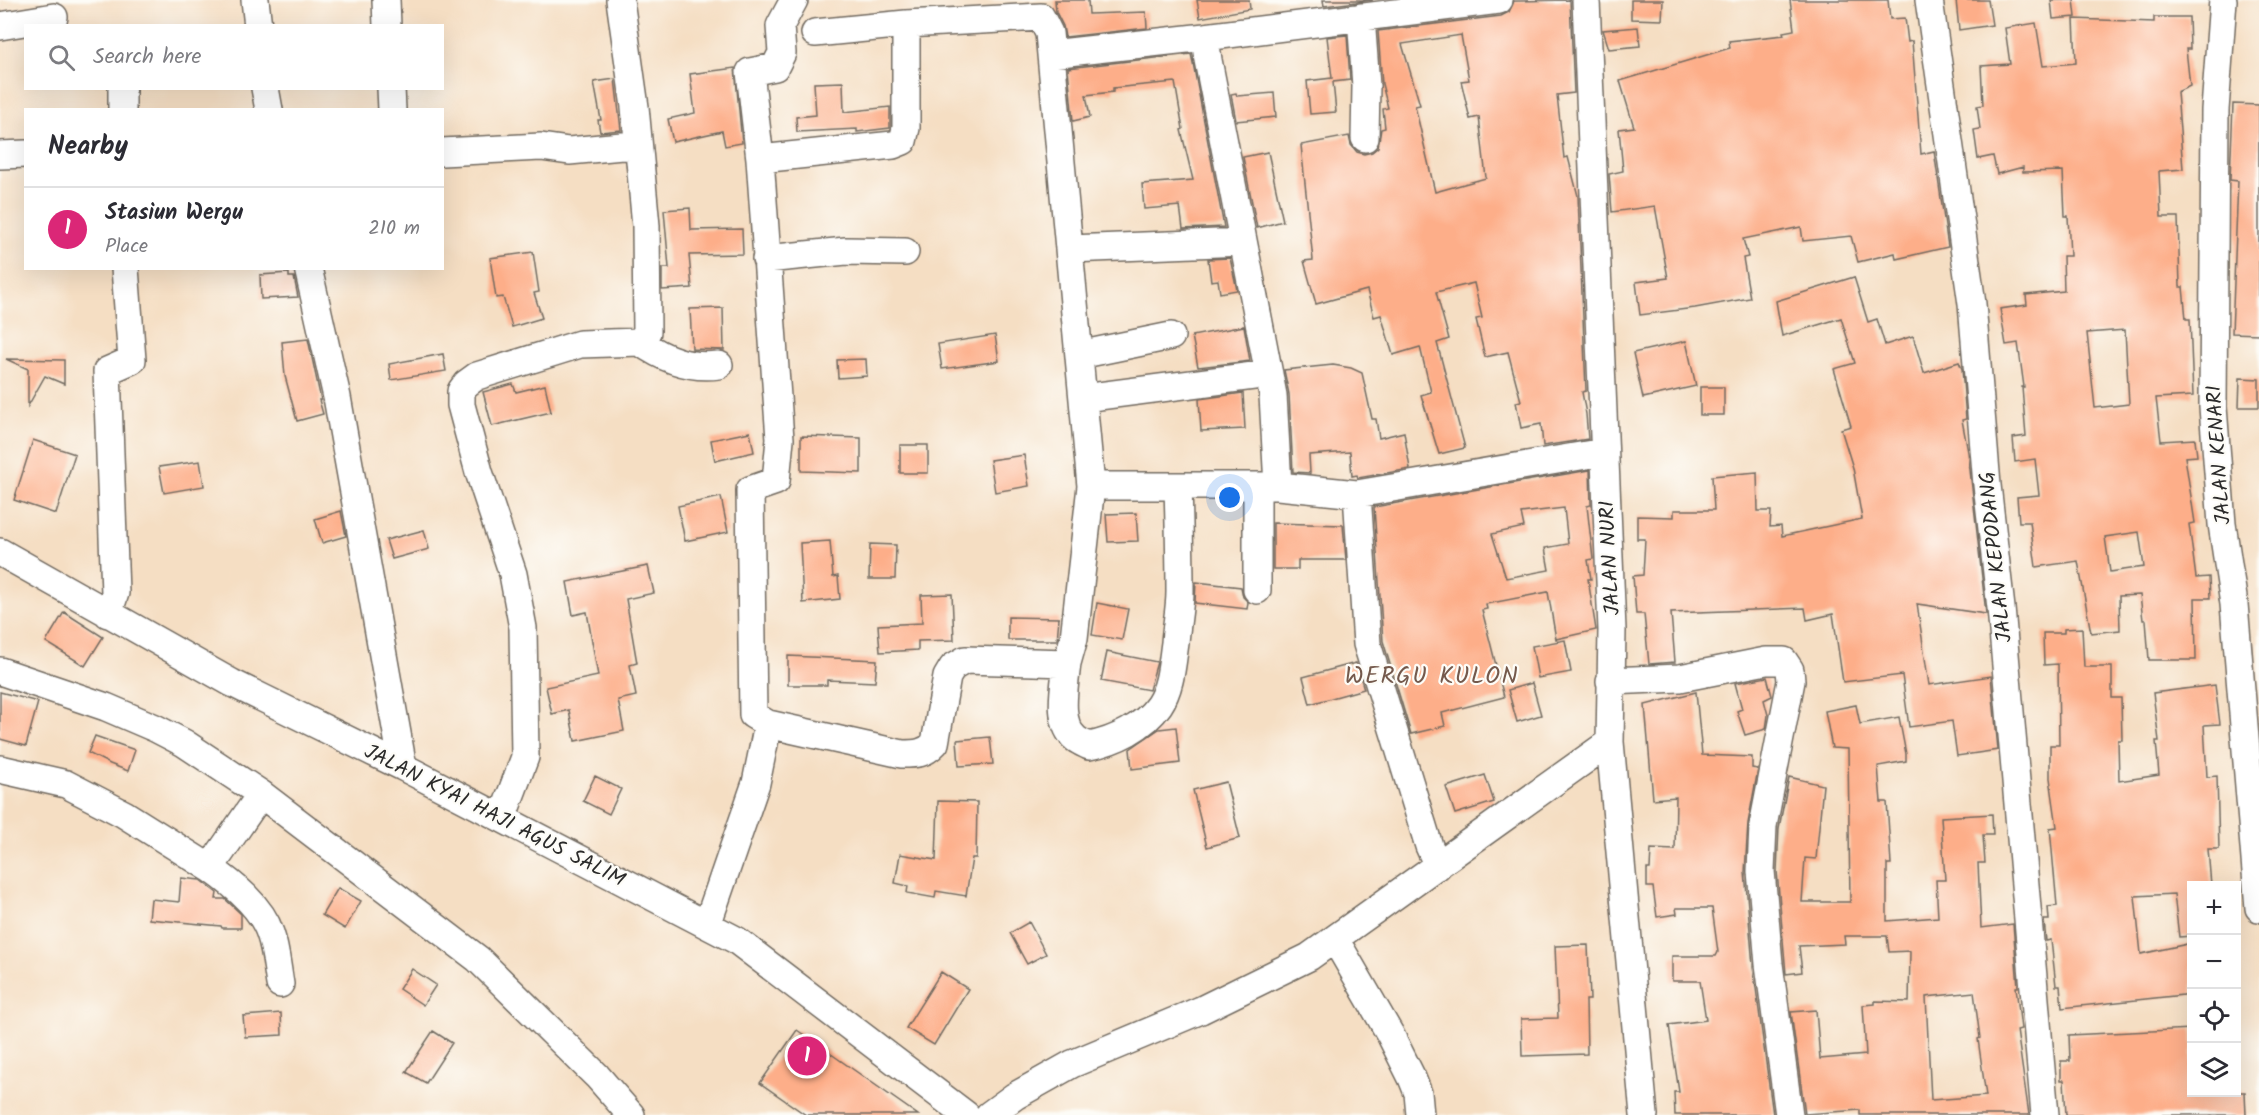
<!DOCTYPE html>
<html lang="en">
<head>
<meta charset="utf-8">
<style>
	:root { --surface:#fff; --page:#f7f7f7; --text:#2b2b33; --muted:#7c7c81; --line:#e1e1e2; --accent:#db2777 }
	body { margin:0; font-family:Kalam,sans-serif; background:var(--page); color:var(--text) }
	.controls { position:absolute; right:18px; bottom:18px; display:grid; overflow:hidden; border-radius:0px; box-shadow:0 6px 24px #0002 }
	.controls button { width:54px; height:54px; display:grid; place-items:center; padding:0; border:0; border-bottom:2px solid var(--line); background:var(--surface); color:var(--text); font:30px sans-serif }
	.you { position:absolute; left:1230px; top:498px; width:21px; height:21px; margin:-15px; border:4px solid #fff; border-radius:50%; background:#1a73e8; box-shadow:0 0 0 9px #1a73e833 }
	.badge { display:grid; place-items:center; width:39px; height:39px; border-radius:50%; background:var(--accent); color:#fff; font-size:20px; font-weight:700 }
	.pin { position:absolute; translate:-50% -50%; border:3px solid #fff; box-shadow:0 2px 6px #0006 }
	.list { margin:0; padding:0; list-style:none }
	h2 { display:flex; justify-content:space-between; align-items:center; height:78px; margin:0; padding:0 24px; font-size:26px }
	h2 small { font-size:20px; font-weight:400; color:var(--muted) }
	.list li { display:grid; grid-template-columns:39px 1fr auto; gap:18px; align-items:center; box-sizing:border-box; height:84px; padding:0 24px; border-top:2px solid var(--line) }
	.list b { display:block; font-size:22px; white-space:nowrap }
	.list p { margin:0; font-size:20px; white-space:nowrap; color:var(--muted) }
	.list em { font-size:20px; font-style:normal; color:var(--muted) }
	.icon { flex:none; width:33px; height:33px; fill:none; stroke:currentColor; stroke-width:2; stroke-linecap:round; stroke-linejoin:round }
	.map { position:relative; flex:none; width:2259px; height:1115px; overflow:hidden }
	.search { position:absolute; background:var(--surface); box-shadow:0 6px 24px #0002; left:24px; top:24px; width:420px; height:66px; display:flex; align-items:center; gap:15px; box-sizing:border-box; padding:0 21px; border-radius:0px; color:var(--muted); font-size:22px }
	.panel { position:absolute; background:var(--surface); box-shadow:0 6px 24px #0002; left:24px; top:108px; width:420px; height:162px; border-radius:0px }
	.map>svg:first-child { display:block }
	.building { fill:#fdae89; fill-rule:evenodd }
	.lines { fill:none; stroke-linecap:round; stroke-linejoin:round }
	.minor-casing { stroke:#726a60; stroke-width:30 }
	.minor { stroke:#fff; stroke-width:27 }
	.labels { text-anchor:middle; stroke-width:4.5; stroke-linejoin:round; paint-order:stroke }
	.street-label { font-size:21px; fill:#2b2b2b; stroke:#fdfcf7 }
	.quarter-label { font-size:24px; letter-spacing:1.5px; fill:#74594c; stroke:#fdfcf7 }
</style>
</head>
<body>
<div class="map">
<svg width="2259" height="1115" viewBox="0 0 2259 1115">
	<rect width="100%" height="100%" fill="#fdfcf7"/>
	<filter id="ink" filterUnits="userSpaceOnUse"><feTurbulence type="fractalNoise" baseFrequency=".0167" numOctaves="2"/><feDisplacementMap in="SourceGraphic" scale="12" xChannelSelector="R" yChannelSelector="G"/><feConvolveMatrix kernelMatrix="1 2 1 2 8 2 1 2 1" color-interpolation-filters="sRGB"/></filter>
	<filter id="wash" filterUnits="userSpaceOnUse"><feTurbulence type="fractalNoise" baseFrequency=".008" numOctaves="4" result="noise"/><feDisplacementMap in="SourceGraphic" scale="24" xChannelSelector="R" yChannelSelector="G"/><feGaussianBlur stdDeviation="1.35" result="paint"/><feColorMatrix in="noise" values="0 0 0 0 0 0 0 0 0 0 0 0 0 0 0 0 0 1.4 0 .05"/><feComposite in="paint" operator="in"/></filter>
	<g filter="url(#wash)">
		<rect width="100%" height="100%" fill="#f5dec3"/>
		<g id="blocks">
			<path class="building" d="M 1055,0 L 1088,0 L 1089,14 L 1146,12 L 1147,28 L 1065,37 L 1063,26 L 1056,12 Z
				M 1197,0 L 1249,0 L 1250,9 L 1200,18 Z
				M 1323,0 L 1373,0 L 1324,6 Z
				M 1570,0 L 1574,93 L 1557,95 L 1564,158 L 1568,157 L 1578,196 L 1586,391 L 1582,392 L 1586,414 L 1588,439 L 1543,446 L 1541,424 L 1521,428 L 1516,402 L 1521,401 L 1508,352 L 1485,357 L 1476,319 L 1482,318 L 1474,283 L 1436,292 L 1449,339 L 1437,343 L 1465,448 L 1439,454 L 1421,395 L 1431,392 L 1420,347 L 1393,355 L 1381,315 L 1374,317 L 1367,290 L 1316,304 L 1304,261 L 1313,260 L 1301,145 L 1349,136 L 1351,145 L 1357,152 L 1364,154 L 1372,152 L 1378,147 L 1381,129 L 1385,128 L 1383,109 L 1388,108 L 1382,84 L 1378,31 L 1501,16 L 1509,12 L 1514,1 ZM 1461,35 L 1469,80 L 1461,81 L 1470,119 L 1479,117 L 1486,178 L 1435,192 L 1415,106 L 1420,105 L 1402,44 Z
				M 1631,0 L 1663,0 L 1662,20 L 1631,19 Z
				M 1790,0 L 1888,0 L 1890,19 L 1905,18 L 1908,42 L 1912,41 L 1921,154 L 1934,151 L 1948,247 L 1896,259 L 1895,253 L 1858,262 L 1851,236 L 1803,241 L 1801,227 L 1743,239 L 1748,257 L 1743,258 L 1750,298 L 1695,308 L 1640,315 L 1636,282 L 1668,278 L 1655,206 L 1612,212 L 1609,174 L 1623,171 L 1619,129 L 1634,127 L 1620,81 L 1730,48 L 1729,41 L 1784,35 L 1783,32 L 1794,30 Z
				M 1956,0 L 1988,0 L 1992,25 L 1959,30 Z
				M 2051,0 L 2074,0 L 2076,17 L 2053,19 Z
				M 2154,17 L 2189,17 L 2190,49 L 2186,49 L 2190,86 L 2177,92 L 2183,169 L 2159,171 L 2161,217 L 2178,217 L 2180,287 L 2183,287 L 2186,319 L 2190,319 L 2193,396 L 2156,398 L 2161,441 L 2195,439 L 2197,456 L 2185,457 L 2195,523 L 2189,524 L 2196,578 L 2209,577 L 2210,598 L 2195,598 L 2196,660 L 2149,660 L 2146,620 L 2143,620 L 2140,595 L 2119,596 L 2120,630 L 2091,633 L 2078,561 L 2036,567 L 2030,522 L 2019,522 L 2017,497 L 2039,495 L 2035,459 L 2015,462 L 2013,438 L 2026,436 L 2022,387 L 2024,387 L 2018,343 L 2006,345 L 2000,309 L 2027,305 L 2026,295 L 2064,291 L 2063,256 L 2070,256 L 2068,216 L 2065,216 L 2063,171 L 2023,172 L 2023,167 L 1997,174 L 1993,156 L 1978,159 L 1974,130 L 1980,129 L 1977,106 L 1983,105 L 1981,66 L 2010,64 L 2005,28 L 2036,23 L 2043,66 L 2076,63 L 2074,19 L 2154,22 ZM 2125,330 L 2129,404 L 2095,408 L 2087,333 ZM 2139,532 L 2144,567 L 2110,572 L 2105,537 Z
				M 1638,27 L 1640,46 L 1609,49 L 1603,30 Z
				M 1347,35 L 1350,80 L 1333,82 L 1336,112 L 1310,114 L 1307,81 L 1332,78 L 1327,37 Z
				M 1191,54 L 1193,63 L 1224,227 L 1183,229 L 1180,206 L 1144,209 L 1142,184 L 1193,180 L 1181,130 L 1183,129 L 1175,82 L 1113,88 L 1113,92 L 1086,95 L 1090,117 L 1073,121 L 1068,68 Z
				M 735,68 L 742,143 L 725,146 L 722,131 L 673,142 L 668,119 L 695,113 L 690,74 Z
				M 615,79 L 621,130 L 600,132 L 598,120 L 601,120 L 594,82 Z
				M 843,82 L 844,112 L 890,107 L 890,128 L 857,132 L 857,129 L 797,132 L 796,117 L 816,115 L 814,83 Z
				M 1236,93 L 1237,96 L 1274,93 L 1276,117 L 1236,121 L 1231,94 Z
				M 2233,104 L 2259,105 L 2259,334 L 2232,333 L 2238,181 L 2230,180 Z
				M 1268,152 L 1283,221 L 1257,228 L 1243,157 Z
				M 690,208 L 691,230 L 742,229 L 743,254 L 689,255 L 692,288 L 662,290 L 662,268 L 669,268 L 664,210 Z
				M 533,252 L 539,292 L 534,293 L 542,318 L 512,327 L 503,297 L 496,298 L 490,258 Z
				M 1230,258 L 1237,290 L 1220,293 L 1218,280 L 1211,281 L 1208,259 Z
				M 289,273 L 289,277 L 294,277 L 298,297 L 261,299 L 260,275 Z
				M 1854,277 L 1868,322 L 1877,319 L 1885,345 L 1913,336 L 1924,373 L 1959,362 L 1962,369 L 1966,419 L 1962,420 L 1968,452 L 1986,614 L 1917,604 L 1929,685 L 1991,676 L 1998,750 L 1957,756 L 1952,721 L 1909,727 L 1902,675 L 1843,682 L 1833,614 L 1807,620 L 1805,608 L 1671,613 L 1675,662 L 1649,664 L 1644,614 L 1636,614 L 1633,576 L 1643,575 L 1645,539 L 1637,539 L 1637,516 L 1674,517 L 1674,510 L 1714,510 L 1712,476 L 1757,472 L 1758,511 L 1771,511 L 1770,527 L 1781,526 L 1782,536 L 1862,519 L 1853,468 L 1841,429 L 1851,426 L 1834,369 L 1855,363 L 1841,318 L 1782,336 L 1776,301 Z
				M 723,308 L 724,350 L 692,349 L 690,309 Z
				M 1244,326 L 1250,361 L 1198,367 L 1192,336 Z
				M 995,335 L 999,361 L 942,369 L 938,344 Z
				M 308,339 L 321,400 L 319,400 L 323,414 L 297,421 L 285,376 L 282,342 Z
				M 1686,341 L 1696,386 L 1643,398 L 1633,353 Z
				M 443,354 L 446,371 L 391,380 L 389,364 Z
				M 6,359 L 64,360 L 64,384 L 45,376 L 28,406 L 28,369 Z
				M 866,359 L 867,376 L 838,378 L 837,360 Z
				M 1333,365 L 1351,368 L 1362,373 L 1372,419 L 1376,419 L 1379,438 L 1404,432 L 1410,469 L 1358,478 L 1357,475 L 1352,476 L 1350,452 L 1309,455 L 1310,473 L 1293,472 L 1289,394 L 1284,370 Z
				M 2240,378 L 2259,379 L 2259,407 L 2239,407 Z
				M 513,384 L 516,392 L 545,385 L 551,412 L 492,426 L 483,392 Z
				M 1700,387 L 1724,387 L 1724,415 L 1700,415 Z
				M 1243,393 L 1245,429 L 1201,431 L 1199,399 Z
				M 750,432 L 754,452 L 715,461 L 711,440 Z
				M 801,436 L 861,438 L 861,473 L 801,471 Z
				M 33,440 L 75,454 L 56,514 L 14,500 Z
				M 900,445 L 928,445 L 928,473 L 900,473 Z
				M 1024,455 L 1029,486 L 995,492 L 990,460 Z
				M 200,461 L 204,486 L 164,493 L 159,467 Z
				M 1590,470 L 1591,505 L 1587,506 L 1593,559 L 1588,560 L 1591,579 L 1588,579 L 1596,630 L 1556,639 L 1548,592 L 1486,604 L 1487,609 L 1482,610 L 1504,697 L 1442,713 L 1445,726 L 1411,734 L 1383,641 L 1374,507 ZM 1564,508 L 1568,544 L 1545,548 L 1549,570 L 1506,578 L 1492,534 L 1524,527 L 1521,513 Z
				M 721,497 L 728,532 L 685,541 L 678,506 Z
				M 341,511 L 346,536 L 322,543 L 315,519 Z
				M 1136,513 L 1138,541 L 1108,542 L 1106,514 Z
				M 1273,523 L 1343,525 L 1346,560 L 1298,560 L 1298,569 L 1273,569 Z
				M 424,530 L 429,549 L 392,559 L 386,540 Z
				M 830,541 L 833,577 L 838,576 L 840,599 L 803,603 L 800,543 Z
				M 870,544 L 896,545 L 895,579 L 869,579 Z
				M 648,566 L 654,593 L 626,599 L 637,663 L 630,665 L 636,696 L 618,700 L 624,731 L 575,741 L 569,710 L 552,714 L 546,687 L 598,676 L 587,612 L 573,615 L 567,582 Z
				M 1196,582 L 1241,587 L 1243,597 L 1248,602 L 1247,609 L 1195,603 Z
				M 952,594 L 954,640 L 918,641 L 918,650 L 880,652 L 878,625 L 922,623 L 921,595 Z
				M 1097,603 L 1128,609 L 1122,640 L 1092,635 Z
				M 64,612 L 103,637 L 85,666 L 46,642 Z
				M 1008,617 L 1059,618 L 1057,640 L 1008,640 Z
				M 2082,628 L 2084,667 L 2112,667 L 2112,698 L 2121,698 L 2122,740 L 2118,740 L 2119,781 L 2159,775 L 2156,741 L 2159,741 L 2153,693 L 2215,685 L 2220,724 L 2204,725 L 2207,777 L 2217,776 L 2219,849 L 2208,849 L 2211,885 L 2192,885 L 2192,936 L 2179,937 L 2174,894 L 2135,896 L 2141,954 L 2192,943 L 2192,994 L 2062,1008 L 2060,986 L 2056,986 L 2051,940 L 2046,941 L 2044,920 L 2049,920 L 2048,907 L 2057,906 L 2050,828 L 2057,827 L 2050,778 L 2050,745 L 2059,745 L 2058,664 L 2044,665 L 2043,633 L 2064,633 L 2064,629 Z
				M 1565,640 L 1571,672 L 1538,678 L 1532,646 Z
				M 1107,652 L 1157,662 L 1149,690 L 1101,681 Z
				M 788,656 L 877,660 L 875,682 L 827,680 L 827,685 L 788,685 Z
				M 1356,663 L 1364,689 L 1310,704 L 1303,677 Z
				M 1767,677 L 1772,696 L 1764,700 L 1768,715 L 1766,729 L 1745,735 L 1737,711 L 1742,709 L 1735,683 Z
				M 1532,683 L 1541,715 L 1517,722 L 1508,690 Z
				M 0,692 L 38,702 L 26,746 L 0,739 Z
				M 1696,692 L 1702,755 L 1752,757 L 1752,768 L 1758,769 L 1748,823 L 1745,872 L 1753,966 L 1773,1115 L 1675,1115 L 1674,1092 L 1679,1092 L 1669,1025 L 1706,1020 L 1700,981 L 1672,981 L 1672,956 L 1716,956 L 1718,952 L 1712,908 L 1676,908 L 1677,914 L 1657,917 L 1653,887 L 1647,887 L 1647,869 L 1650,869 L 1651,849 L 1675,850 L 1676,797 L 1653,799 L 1645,705 Z
				M 1856,705 L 1860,724 L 1899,717 L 1906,754 L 1906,761 L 1878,766 L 1881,802 L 1887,802 L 1891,864 L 1887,864 L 1887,921 L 1938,917 L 1936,880 L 1945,880 L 1941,817 L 1992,814 L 1993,835 L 1983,835 L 1985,863 L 1978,863 L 1981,928 L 2013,924 L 2018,987 L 2016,987 L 2021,1029 L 2017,1030 L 2029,1115 L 1860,1115 L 1860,1110 L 1805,1114 L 1791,1012 L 1816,1010 L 1820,1059 L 1866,1055 L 1863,1005 L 1875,1004 L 1875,1001 L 1909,1002 L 1910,951 L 1889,952 L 1887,936 L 1844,936 L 1845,944 L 1799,946 L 1802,972 L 1786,974 L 1777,871 L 1779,828 L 1789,777 L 1823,785 L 1816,859 L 1805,858 L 1802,902 L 1850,902 L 1848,749 L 1832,748 L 1825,711 ZM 1974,992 L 1980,1038 L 1978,1039 L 1986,1096 L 1931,1100 L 1926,997 Z
				M 1176,727 L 1180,763 L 1132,769 L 1130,749 L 1159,729 Z
				M 95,736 L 135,750 L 128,771 L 110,764 L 88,753 Z
				M 990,737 L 993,764 L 959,766 L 957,740 Z
				M 1485,775 L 1494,802 L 1455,814 L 1446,787 Z
				M 595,776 L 621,789 L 609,814 L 583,801 Z
				M 1226,782 L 1240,838 L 1207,847 L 1193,790 Z
				M 938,801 L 977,802 L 976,858 L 972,858 L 966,896 L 936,891 L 935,898 L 907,893 L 908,886 L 895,883 L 900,854 L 936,860 Z
				M 181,878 L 200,880 L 217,893 L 216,899 L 225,899 L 241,914 L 241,928 L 222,928 L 221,926 L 149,919 L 151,899 L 179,902 Z
				M 338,888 L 361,901 L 345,929 L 322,915 Z
				M 1029,922 L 1046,954 L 1027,964 L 1010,933 Z
				M 1588,945 L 1590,1000 L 1586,1000 L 1587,1054 L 1522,1056 L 1521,1019 L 1558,1018 L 1555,946 Z
				M 412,969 L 436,985 L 423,1005 L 399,989 Z
				M 941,972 L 968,989 L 934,1045 L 906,1028 Z
				M 281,1013 L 282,1035 L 245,1037 L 243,1016 Z
				M 2192,1029 L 2192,1092 L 2245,1092 L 2246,1115 L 2066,1115 L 2064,1080 L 2061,1080 L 2061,1061 L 2070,1061 L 2069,1035 Z
				M 797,1030 L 918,1115 L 806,1115 L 760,1083 Z
				M 433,1031 L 452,1043 L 426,1083 L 406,1072 Z"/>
		</g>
	</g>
	<g filter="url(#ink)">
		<use href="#blocks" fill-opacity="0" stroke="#726a60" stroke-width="1.5"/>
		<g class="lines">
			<g class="minor-casing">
				<path id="minor" d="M 255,0 L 258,26
					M 386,0 L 387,26
					M 1586,0 L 1612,630 L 1610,742 L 1644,1115
					M 1929,0 L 1972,304 L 1987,485 L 2001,608 L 2045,1115
					M 2223,0 L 2215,110 L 2213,407 L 2222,524 L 2234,604 L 2259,908
					M 1361,17 L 1366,86 L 1365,138
					M 0,26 L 54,17
					M 1051,54 L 1205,37
					M 265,88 L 269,110
					M 391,88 L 392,110
					M 122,110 L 122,88
					M 442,152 L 541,147 L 569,151 L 622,146 L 638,147
					M 0,155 L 26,154
					M 760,159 L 893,145 L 903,141 L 906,128 L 906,24
					M 1070,249 L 1243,242
					M 766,259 L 846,251 L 905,252
					M 308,268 L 337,397 L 403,767
					M 640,342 C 664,359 689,369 719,365
					M 1079,355 L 1171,336
					M 1083,398 L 1269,374
					M 1091,486 L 1278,486 L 1357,494 L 1604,452
					M 1257,486 L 1257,590
					M 1278,486 L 1273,395 L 1208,60 L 1205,37 L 1499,0
					M 1357,494 L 1367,644 L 1429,846 L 1438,866
					M 0,552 L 232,683 L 403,767 L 736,940 L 966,1115
					M 108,614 L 115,593 L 107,371 L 132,360 L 125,268
					M 1067,663 C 1065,685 1056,723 1076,739 C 1080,742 1085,744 1089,746 C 1115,741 1144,727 1159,705 C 1171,687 1172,663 1175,643 C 1176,626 1180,609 1180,592 C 1180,557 1179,521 1178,486
					M 0,671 L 106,707 L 155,728 L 184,743 L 261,794 L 478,959 L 597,1076 L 631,1115
					M 1610,681 L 1680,678 L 1766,661 L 1784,661 L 1790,670 L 1791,681 L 1763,826 L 1761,871 L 1769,964 L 1789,1115
					M 768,724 L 902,754 C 916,754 925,754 935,743 L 947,677 L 953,667 L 965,660 L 1067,663 L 1074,638 L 1091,486 L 1049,33 L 1041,17 L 906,24 L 815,33
					M 0,769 L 66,784 L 124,814 L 210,868 L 261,794
					M 502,818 L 525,757 L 523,628 L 513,574 L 479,472 L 461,405 L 461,391 L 466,384 L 477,376 L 580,344 L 640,342 L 647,332 L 646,226 L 635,107 L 620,0
					M 210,868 C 233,884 261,906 270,933 C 276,950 277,967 280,984
					M 707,925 L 756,783 L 768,724 L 753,715 L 750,490 L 776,481 L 780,439 L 760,159 L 750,72 L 775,67 L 782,53 L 780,26 L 794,0
					M 1335,939 L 1390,1034 L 1412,1078 L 1418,1093 L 1420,1115
					M 989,1115 L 1015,1096 L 1072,1064 L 1201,1010 L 1309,957 L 1610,742"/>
			</g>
			<use href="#minor" class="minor"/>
		</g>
	</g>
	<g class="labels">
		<g class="street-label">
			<text transform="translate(2218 455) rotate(-94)" y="7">JALAN KENARI</text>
			<text transform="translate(1995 557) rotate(-96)" y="7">JALAN KEPODANG</text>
			<text transform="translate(1609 558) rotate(-93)" y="7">JALAN NURI</text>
			<text transform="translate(495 815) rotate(27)" y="7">JALAN KYAI HAJI AGUS SALIM</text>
		</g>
		<g class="quarter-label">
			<text x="1432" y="683">WERGU KULON</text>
		</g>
	</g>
</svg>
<div class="controls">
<button>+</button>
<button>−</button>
<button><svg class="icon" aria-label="locate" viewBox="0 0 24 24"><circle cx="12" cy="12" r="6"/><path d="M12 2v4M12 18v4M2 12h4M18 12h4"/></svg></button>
<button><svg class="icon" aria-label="layers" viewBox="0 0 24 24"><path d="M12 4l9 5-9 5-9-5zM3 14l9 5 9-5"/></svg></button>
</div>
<div class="you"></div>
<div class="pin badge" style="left:807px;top:1056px">1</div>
<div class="search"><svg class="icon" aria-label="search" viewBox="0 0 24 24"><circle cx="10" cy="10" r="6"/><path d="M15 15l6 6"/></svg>Search here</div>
<section class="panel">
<h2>Nearby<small></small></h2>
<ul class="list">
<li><span class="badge">1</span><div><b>Stasiun Wergu</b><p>Place</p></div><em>210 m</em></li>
</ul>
</section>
</div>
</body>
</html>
